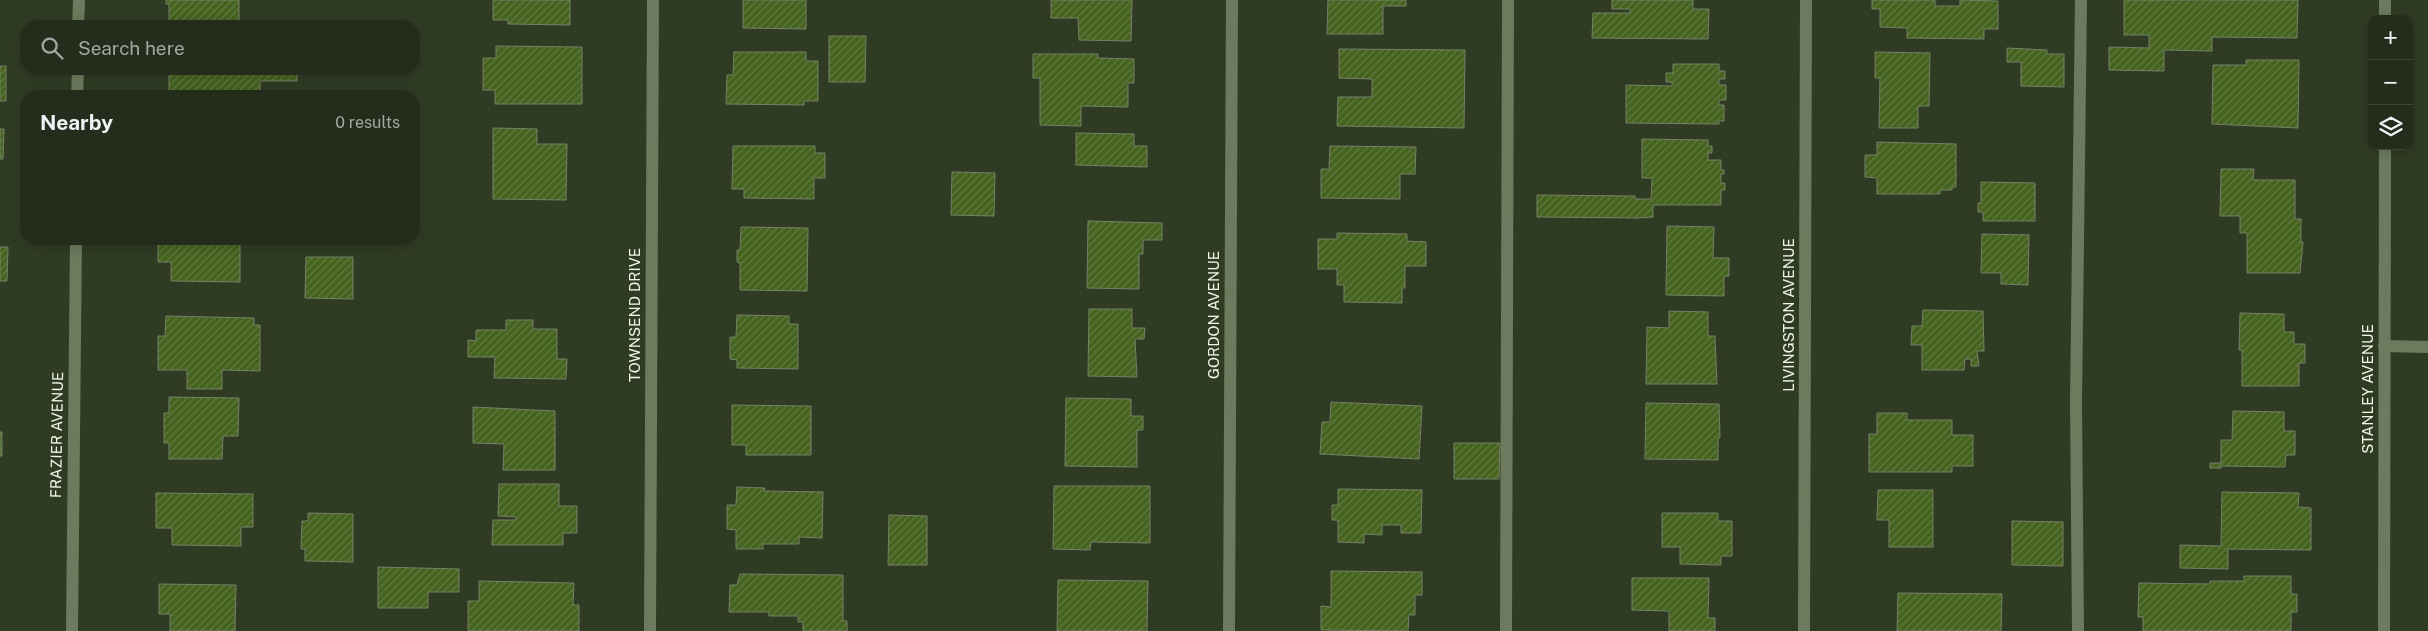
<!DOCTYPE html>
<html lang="en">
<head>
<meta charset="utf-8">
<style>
	:root { --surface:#242c1b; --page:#303828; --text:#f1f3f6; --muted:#a3a7a3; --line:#41483a }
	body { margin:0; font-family:"Public Sans",sans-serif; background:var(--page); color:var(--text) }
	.controls { position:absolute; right:15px; top:15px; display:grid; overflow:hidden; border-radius:10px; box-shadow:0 2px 12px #0003 }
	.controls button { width:45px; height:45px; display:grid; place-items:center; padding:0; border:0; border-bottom:1px solid var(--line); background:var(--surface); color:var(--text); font:25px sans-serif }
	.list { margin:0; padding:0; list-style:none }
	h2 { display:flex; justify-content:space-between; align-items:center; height:65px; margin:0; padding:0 20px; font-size:21px }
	h2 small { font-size:16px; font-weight:400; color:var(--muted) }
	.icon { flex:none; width:28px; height:28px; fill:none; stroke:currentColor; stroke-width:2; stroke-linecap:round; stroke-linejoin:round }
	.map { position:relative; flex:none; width:2428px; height:631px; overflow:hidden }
	.search { position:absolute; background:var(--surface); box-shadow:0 2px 12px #0003; left:20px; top:20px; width:400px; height:55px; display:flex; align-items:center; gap:12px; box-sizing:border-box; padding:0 18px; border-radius:20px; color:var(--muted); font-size:19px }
	.panel { position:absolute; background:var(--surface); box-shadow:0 2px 12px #0003; left:20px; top:90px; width:400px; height:155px; border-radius:20px }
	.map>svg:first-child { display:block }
	.building { fill:url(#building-hatch); stroke:#748167 }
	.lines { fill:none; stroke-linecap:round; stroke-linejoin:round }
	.service { stroke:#6c7b5e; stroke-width:12 }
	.minor { stroke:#6c7b5e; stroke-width:12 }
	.labels { text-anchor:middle; stroke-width:5; stroke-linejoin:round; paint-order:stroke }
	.street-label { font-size:15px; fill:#eff6e8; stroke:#303b24 }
</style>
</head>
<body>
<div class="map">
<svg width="2428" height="631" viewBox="0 0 2428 631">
	<defs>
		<pattern id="building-hatch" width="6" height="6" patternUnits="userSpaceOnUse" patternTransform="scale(1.25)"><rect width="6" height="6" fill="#45631e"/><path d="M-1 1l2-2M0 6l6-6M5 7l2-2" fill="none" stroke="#607a3f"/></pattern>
	</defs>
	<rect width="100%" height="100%" fill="#303b24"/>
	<path class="building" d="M 166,0 L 239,0 L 239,26 L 169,26 L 169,4 L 166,4 Z
		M 493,0 L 570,0 L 570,25 L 508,24 L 508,20 L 493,20 Z
		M 743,0 L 806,0 L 806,29 L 743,28 Z
		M 1051,0 L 1132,0 L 1131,41 L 1079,40 L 1078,18 L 1051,18 Z
		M 1328,0 L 1406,0 L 1406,6 L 1383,6 L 1383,34 L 1327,34 Z
		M 1612,0 L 1693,0 L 1693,9 L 1709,9 L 1708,39 L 1592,38 L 1593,13 L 1630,13 L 1630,9 L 1612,9 Z
		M 1872,0 L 1935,0 L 1935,6 L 1960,6 L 1960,0 L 1998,1 L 1998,29 L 1984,29 L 1984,39 L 1907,38 L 1907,28 L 1880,27 L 1880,9 L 1872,9 Z
		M 2124,0 L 2298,0 L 2297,38 L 2212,37 L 2212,51 L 2164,50 L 2164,71 L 2109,70 L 2109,47 L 2149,48 L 2149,35 L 2124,35 Z
		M 829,36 L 866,36 L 865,82 L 829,82 Z
		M 496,46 L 582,47 L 582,104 L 495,104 L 495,90 L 483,90 L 483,58 L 496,58 Z
		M 2007,48 L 2047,50 L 2047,54 L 2064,54 L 2064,87 L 2021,86 L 2021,62 L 2007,62 Z
		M 1339,49 L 1465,50 L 1464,128 L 1337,126 L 1338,97 L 1372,97 L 1372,79 L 1339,78 Z
		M 734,52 L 806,52 L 806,61 L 818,61 L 818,101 L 804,101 L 804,105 L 726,104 L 727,75 L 733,75 Z
		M 1875,52 L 1930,53 L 1929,106 L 1918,106 L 1918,128 L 1879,128 L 1880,78 L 1875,78 Z
		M 1033,54 L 1098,54 L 1098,58 L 1134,59 L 1134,83 L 1128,83 L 1128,107 L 1081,106 L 1081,126 L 1040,125 L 1040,78 L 1033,78 Z
		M 2246,60 L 2299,60 L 2298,128 L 2212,124 L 2213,65 L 2246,65 Z
		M 1673,64 L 1719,64 L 1719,71 L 1725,71 L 1725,79 L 1719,79 L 1719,85 L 1726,85 L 1726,100 L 1719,100 L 1719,105 L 1724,105 L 1724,121 L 1719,121 L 1719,124 L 1626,123 L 1626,85 L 1672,86 L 1672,82 L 1666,82 L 1666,73 L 1673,73 Z
		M 0,66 L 6,66 L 6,101 L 0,101 Z
		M 169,69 L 297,69 L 297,81 L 260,81 L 260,96 L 169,96 Z
		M 493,128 L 537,129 L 537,144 L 567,144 L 566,200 L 493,199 Z
		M 0,129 L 4,129 L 3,159 L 0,159 Z
		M 1076,133 L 1134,134 L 1134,146 L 1147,146 L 1147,167 L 1076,165 Z
		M 1642,139 L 1708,140 L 1708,146 L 1712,146 L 1712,153 L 1708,153 L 1708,160 L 1721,160 L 1721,170 L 1724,170 L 1724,174 L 1721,174 L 1721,183 L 1725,183 L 1725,190 L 1721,190 L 1721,205 L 1653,205 L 1653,217 L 1638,218 L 1537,217 L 1537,195 L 1635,196 L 1635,199 L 1651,199 L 1652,178 L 1642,178 Z
		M 1877,142 L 1956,144 L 1956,187 L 1952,187 L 1952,190 L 1940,190 L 1940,194 L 1877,194 L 1877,178 L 1865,177 L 1865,155 L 1877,155 Z
		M 733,146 L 815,146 L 815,153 L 825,153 L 825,178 L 814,178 L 814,199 L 744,198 L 744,189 L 732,189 Z
		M 1330,146 L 1416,147 L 1415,174 L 1400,174 L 1400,199 L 1321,198 L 1321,169 L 1329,169 Z
		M 2221,169 L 2254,169 L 2253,180 L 2295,180 L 2295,219 L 2301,219 L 2301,242 L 2303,242 L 2300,273 L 2247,273 L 2247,233 L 2240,233 L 2240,216 L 2220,216 Z
		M 952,172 L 995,173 L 994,216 L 951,215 Z
		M 1981,182 L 2035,183 L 2035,221 L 1983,221 L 1983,212 L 1978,212 L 1978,203 L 1981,203 Z
		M 1088,221 L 1162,223 L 1162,240 L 1143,240 L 1143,254 L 1139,254 L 1139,289 L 1087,288 Z
		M 1667,226 L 1714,227 L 1713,258 L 1729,258 L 1729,276 L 1724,276 L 1724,296 L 1666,295 Z
		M 741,227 L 808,228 L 807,291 L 740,290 L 740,263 L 737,262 L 737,250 L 740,250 Z
		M 1337,233 L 1407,234 L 1407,241 L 1426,242 L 1426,266 L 1405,266 L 1405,288 L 1402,288 L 1402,303 L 1344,302 L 1344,285 L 1337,285 L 1337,269 L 1318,269 L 1318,239 L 1337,239 Z
		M 1982,234 L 2029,235 L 2028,285 L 2001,284 L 2001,273 L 1981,273 Z
		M 158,239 L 240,239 L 240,282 L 171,281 L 171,262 L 158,262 Z
		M 0,247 L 8,247 L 7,281 L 0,281 Z
		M 306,257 L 353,257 L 353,299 L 305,298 Z
		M 1089,309 L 1132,309 L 1132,328 L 1145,328 L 1144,339 L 1135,339 L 1137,377 L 1088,376 Z
		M 1923,310 L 1983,311 L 1984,351 L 1977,351 L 1979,366 L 1971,366 L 1971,359 L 1965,359 L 1964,370 L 1922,370 L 1922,345 L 1911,345 L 1912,326 L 1922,326 Z
		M 1669,311 L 1708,312 L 1708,336 L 1715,336 L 1717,384 L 1646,384 L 1647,327 L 1669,328 Z
		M 2240,313 L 2284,314 L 2284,332 L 2294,332 L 2294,344 L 2305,344 L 2305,363 L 2299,363 L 2299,386 L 2242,386 L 2242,350 L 2239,350 Z
		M 737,315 L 789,316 L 789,324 L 798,324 L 798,369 L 737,368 L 737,360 L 730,359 L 730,337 L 736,337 Z
		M 166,316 L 254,318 L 254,325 L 260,325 L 260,371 L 222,370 L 222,389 L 187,389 L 187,370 L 158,370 L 158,336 L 165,336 Z
		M 506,320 L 533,320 L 533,329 L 557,329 L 557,359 L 567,359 L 566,379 L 494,378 L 495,357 L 468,357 L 468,340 L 476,341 L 476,330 L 506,330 Z
		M 169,397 L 239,398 L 238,436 L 223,436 L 222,459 L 169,459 L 169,443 L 164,443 L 164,413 L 169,413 Z
		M 1066,398 L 1131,399 L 1131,416 L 1143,416 L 1143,430 L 1137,430 L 1137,467 L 1065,466 Z
		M 1331,402 L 1422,406 L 1419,459 L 1320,454 L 1322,422 L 1330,422 Z
		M 1646,403 L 1719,404 L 1720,438 L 1718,438 L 1718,460 L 1645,459 Z
		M 732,405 L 811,406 L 811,455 L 746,455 L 746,445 L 732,445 Z
		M 473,407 L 555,411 L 555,470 L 503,470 L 504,444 L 473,443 Z
		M 2233,411 L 2284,412 L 2284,431 L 2295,431 L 2295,455 L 2286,455 L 2285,467 L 2221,466 L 2221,468 L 2210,468 L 2210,463 L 2221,463 L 2221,440 L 2232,440 Z
		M 1877,413 L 1907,413 L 1907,420 L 1952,420 L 1952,435 L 1973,435 L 1973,466 L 1952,466 L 1952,472 L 1869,472 L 1869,434 L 1877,434 Z
		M 0,432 L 2,432 L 2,456 L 0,456 Z
		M 1454,443 L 1500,443 L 1499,479 L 1454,479 Z
		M 499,484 L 559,484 L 559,506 L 577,506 L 577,533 L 563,533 L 563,545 L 492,545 L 493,520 L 516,520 L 516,517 L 498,516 Z
		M 1054,486 L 1150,486 L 1150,543 L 1091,542 L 1090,550 L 1053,549 Z
		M 737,487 L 765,488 L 764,491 L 823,492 L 822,538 L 799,537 L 799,544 L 763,544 L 763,549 L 736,549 L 736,530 L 727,529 L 727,505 L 736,505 Z
		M 1338,489 L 1422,490 L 1421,533 L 1401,533 L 1401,525 L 1382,525 L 1382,535 L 1364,534 L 1364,543 L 1338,542 L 1338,520 L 1332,520 L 1332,505 L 1338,505 Z
		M 1878,490 L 1933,490 L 1933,547 L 1889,547 L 1889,520 L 1877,520 Z
		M 2222,492 L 2299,493 L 2298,507 L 2311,508 L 2311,550 L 2228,549 L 2228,569 L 2180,568 L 2180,545 L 2221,546 Z
		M 156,493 L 253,494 L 253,527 L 241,527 L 241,546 L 172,545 L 172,528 L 156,528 Z
		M 308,513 L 353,514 L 353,562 L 305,561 L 305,549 L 301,549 L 302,521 L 308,521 Z
		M 1662,513 L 1718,513 L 1718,521 L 1732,521 L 1732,556 L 1721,556 L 1721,565 L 1680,564 L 1680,547 L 1662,547 Z
		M 889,515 L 927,516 L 927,565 L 888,565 Z
		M 2012,521 L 2063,522 L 2063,566 L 2012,565 Z
		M 378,567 L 459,569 L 459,592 L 428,592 L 428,608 L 378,608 Z
		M 1331,571 L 1422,572 L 1422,595 L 1415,595 L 1415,615 L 1409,615 L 1408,631 L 1321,630 L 1321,606 L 1331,607 Z
		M 740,574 L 843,575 L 843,621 L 847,621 L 847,631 L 803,631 L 803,622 L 798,622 L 798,616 L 769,616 L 769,612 L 729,612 L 730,585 L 737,585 Z
		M 2244,576 L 2291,576 L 2291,594 L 2297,594 L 2297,612 L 2291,612 L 2291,631 L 2143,631 L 2143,617 L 2138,617 L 2139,583 L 2210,584 L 2210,581 L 2244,581 Z
		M 1632,578 L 1709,578 L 1708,618 L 1715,618 L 1715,631 L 1669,631 L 1669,611 L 1632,610 Z
		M 1058,580 L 1148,581 L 1147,631 L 1057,631 Z
		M 479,581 L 574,583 L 573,605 L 579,605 L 579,631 L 468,631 L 468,601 L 479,601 Z
		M 159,584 L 236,585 L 235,631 L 170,631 L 170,614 L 159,614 Z
		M 1898,593 L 2002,594 L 2001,631 L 1897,631 Z"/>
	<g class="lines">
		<path class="service" d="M 1506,631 L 1508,0
			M 2078,631 L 2076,403 L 2081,0"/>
		<path class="minor" d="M 2385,19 L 2385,0
			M 78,26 L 79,0
			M 77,96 L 78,69
			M 2384,346 L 2428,347
			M 72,631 L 76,239
			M 650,631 L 653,0
			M 1229,631 L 1232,0
			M 1804,631 L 1806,0
			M 2384,631 L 2385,146"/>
	</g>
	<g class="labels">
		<g class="street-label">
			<text transform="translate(635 315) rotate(-90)" y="5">TOWNSEND DRIVE</text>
			<text transform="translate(1214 315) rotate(-90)" y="5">GORDON AVENUE</text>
			<text transform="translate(1789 315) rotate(-90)" y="5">LIVINGSTON AVENUE</text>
			<text transform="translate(2368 389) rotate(-90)" y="5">STANLEY AVENUE</text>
			<text transform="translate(57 435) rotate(-89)" y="5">FRAZIER AVENUE</text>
		</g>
	</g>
</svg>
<div class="controls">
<button>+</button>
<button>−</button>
<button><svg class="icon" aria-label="layers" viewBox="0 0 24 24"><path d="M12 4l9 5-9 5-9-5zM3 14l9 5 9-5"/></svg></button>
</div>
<div class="search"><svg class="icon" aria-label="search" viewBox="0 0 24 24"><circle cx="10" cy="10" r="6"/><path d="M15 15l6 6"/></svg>Search here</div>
<section class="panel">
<h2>Nearby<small>0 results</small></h2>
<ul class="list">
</ul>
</section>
</div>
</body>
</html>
